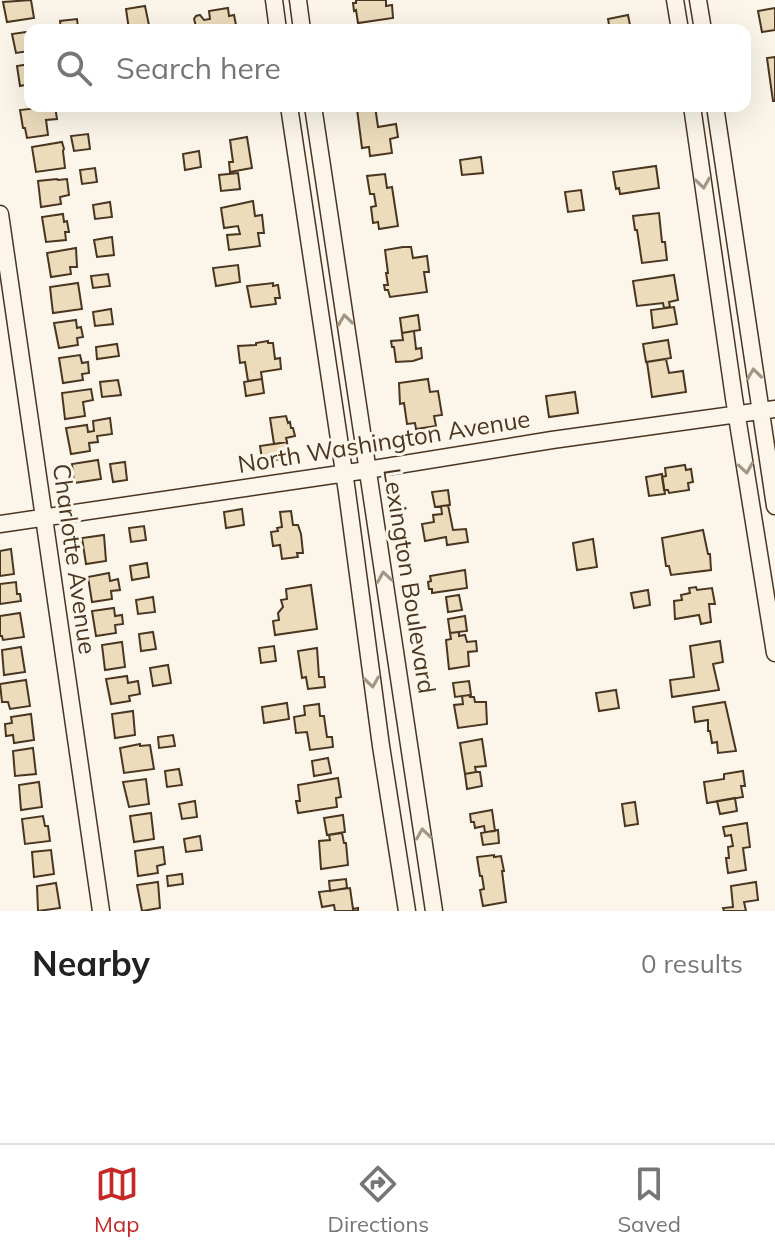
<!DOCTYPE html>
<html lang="en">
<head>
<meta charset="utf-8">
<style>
	:root { --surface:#fff; --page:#f6f6f6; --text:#222; --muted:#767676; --line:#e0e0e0; --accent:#c62828 }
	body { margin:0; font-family:Mulish,sans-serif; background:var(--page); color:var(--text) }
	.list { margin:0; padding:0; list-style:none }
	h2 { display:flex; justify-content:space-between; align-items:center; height:104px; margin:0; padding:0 32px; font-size:34px }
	h2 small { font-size:26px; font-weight:400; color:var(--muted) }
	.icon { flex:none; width:44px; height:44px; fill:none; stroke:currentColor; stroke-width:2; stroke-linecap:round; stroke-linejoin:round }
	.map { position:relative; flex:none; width:775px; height:911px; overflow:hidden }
	.search { position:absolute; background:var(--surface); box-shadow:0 8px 32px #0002; left:24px; right:24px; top:24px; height:88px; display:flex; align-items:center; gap:20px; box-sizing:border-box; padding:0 28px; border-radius:16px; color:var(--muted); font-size:30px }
	.sheet { height:232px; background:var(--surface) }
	nav { display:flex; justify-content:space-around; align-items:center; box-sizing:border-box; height:112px; border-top:2px solid var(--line); background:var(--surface); font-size:22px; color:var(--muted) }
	nav a { display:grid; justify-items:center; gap:4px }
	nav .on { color:var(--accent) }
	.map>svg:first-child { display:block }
	.building { fill:#ecdcbc; stroke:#4a3520; stroke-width:2 }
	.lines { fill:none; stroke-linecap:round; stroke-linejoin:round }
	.minor-casing { stroke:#4a3520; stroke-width:19 }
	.minor { stroke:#fbf6e9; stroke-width:16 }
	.oneway { stroke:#a29684 }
	.labels { text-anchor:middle; stroke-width:6; stroke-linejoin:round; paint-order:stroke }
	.street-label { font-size:24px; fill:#4a3520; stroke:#fbf6e9 }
</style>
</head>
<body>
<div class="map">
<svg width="775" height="911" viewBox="0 0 775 911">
	<rect width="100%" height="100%" fill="#fbf6e9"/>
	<path class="building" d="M 31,0 L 34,18 L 7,22 L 3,2 Z
		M 356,0 L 386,0 L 386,6 L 392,5 L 393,18 L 358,23 L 356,10 L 354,11 L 353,3 L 356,3 Z
		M 145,6 L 150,30 L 129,30 L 126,9 Z
		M 228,8 L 229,16 L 234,15 L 236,25 L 229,26 L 230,30 L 197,30 L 194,19 L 196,16 L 200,15 L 204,20 L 210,19 L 209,11 Z
		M 775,8 L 775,30 L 762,32 L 758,11 Z
		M 628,15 L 631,30 L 610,30 L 608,19 Z
		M 77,19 L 78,28 L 61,30 L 60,21 Z
		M 26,32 L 30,32 L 30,51 L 16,53 L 12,34 Z
		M 775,57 L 775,101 L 773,101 L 767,58 Z
		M 30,64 L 30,84 L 20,86 L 17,66 Z
		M 55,106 L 57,119 L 46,120 L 48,135 L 27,138 L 25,128 L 23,128 L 20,110 Z
		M 375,106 L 378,127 L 396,124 L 398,137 L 390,139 L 392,153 L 370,156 L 369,147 L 362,148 L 357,109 Z
		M 88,134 L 90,149 L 74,151 L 71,136 Z
		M 247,137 L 252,168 L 230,172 L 229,162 L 233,162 L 230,140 Z
		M 62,142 L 64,149 L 63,151 L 65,168 L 36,172 L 32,147 Z
		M 199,151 L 201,167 L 185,170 L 183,154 Z
		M 481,157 L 483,173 L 462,175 L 460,160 Z
		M 656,166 L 659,188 L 620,194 L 619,188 L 616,189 L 613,172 Z
		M 95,168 L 97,182 L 82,184 L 80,170 Z
		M 238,173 L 240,189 L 221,191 L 219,175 Z
		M 385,174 L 387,188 L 392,187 L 398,226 L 379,229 L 378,222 L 373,223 L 371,207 L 376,206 L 374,194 L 370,194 L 367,176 Z
		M 57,179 L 58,180 L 67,179 L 69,195 L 60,197 L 61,204 L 41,207 L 38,181 Z
		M 581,190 L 584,210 L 568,212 L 565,192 Z
		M 253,201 L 255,216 L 262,215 L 264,233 L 258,233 L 260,246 L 229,250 L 227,235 L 240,234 L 238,226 L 224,228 L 221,208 Z
		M 110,202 L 112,217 L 95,219 L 93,205 Z
		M 659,213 L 662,242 L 665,242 L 667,260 L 642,263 L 637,230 L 635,230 L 633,216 Z
		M 63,214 L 64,222 L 67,221 L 69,232 L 65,232 L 66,240 L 46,242 L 42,217 Z
		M 112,237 L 114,255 L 97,257 L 94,240 Z
		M 403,247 L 411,247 L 413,258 L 427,256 L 429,272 L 424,272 L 427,292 L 390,297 L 388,290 L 385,290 L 384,285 L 388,285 L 386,273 L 388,273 L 385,250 Z
		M 76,248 L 77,267 L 70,267 L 71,274 L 51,277 L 47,253 Z
		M 238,265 L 240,282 L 216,286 L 213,268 Z
		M 108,274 L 110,286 L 93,288 L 91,276 Z
		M 674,275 L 678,300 L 669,302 L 670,307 L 664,308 L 663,303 L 637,306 L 633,281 Z
		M 78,283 L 82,309 L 53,313 L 50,287 Z
		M 273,283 L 273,286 L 278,285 L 280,298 L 275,298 L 276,304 L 251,307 L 247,286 Z
		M 674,307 L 677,324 L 653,328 L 651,310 Z
		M 111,309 L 113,324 L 95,326 L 93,312 Z
		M 418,315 L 420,330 L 402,333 L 400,318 Z
		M 76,320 L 77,328 L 81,327 L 83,337 L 77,338 L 78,345 L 59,348 L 54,323 Z
		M 414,331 L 416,349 L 421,348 L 422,358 L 413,361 L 396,362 L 394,347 L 392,347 L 391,341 L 403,340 L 402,333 Z
		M 668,340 L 671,358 L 646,362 L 643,344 Z
		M 268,341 L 268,343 L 273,343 L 275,359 L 280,358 L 281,369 L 261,372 L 262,379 L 248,381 L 245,362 L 240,363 L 238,346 L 256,345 L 256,343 Z
		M 117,344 L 119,356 L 97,359 L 96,347 Z
		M 80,355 L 82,363 L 88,362 L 89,373 L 82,374 L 83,380 L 63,383 L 59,358 Z
		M 666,359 L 669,373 L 683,371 L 686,392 L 652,397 L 647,362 Z
		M 262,379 L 264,393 L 246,396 L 244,382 Z
		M 428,379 L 430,392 L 438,391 L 442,415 L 434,416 L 436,426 L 416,429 L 415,423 L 407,424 L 404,403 L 400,404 L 399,383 Z
		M 118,380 L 121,395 L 102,397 L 100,382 Z
		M 91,389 L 93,400 L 83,402 L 85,416 L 65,419 L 62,393 Z
		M 575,392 L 578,413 L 549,417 L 546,396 Z
		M 286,416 L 288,423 L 290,422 L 291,428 L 293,428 L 295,436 L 286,438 L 287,442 L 274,444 L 270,418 Z
		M 110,418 L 112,434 L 97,436 L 98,442 L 89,443 L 90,451 L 71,454 L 66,428 L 87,425 L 88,432 L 94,431 L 93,421 Z
		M 287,442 L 289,458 L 274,460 L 274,457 L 262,459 L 260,446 Z
		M 98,460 L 101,479 L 74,483 L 72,464 Z
		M 125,462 L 127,480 L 113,482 L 110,464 Z
		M 685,465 L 686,470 L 691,469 L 693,482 L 688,483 L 689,490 L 669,493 L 668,490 L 664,490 L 662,477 L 666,476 L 665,468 Z
		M 662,474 L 665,494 L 649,496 L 646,477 Z
		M 448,490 L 450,505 L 435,507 L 432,492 Z
		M 448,505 L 453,530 L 466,529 L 468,542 L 447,545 L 446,537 L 425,541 L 422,524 L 434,522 L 433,515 L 442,514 L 441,506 Z
		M 242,509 L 244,525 L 226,528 L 224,512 Z
		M 291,511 L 293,525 L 298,525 L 301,534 L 303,553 L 297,553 L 298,557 L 282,559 L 280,545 L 273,546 L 271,532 L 278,531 L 277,528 L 282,527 L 280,512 Z
		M 144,526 L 146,540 L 131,542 L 129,528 Z
		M 703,530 L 708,554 L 710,554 L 711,570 L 671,575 L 669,566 L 666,566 L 662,538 Z
		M 104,535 L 106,561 L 86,564 L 82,538 Z
		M 593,539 L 597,567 L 577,570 L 573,543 Z
		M 11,549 L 14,574 L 0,576 L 0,551 Z
		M 147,563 L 149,577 L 132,580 L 130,566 Z
		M 465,570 L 467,588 L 432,593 L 432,589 L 429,589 L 428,582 L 431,581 L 430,576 Z
		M 109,573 L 110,581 L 118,579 L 120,590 L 111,591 L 112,599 L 92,602 L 88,577 Z
		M 16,582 L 17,594 L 20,594 L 21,601 L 0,604 L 0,584 Z
		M 311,585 L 317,629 L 275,635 L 273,621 L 279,620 L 278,613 L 283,607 L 281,600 L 287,599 L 286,589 Z
		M 696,587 L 697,590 L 712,588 L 715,604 L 709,604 L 711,622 L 701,624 L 699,615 L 675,619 L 674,601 L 682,600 L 681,595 L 690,593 L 689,588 Z
		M 648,590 L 650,605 L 634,608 L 631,593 Z
		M 459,595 L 462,610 L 448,612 L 446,597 Z
		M 153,597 L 155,612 L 138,614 L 136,600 Z
		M 114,608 L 115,616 L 122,615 L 123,624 L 115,625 L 116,633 L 96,636 L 92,611 Z
		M 20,613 L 24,637 L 3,640 L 2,636 L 0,636 L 0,616 Z
		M 465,616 L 467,631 L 450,633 L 448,619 Z
		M 153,632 L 156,649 L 141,651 L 139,634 Z
		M 459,632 L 459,636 L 465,635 L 467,642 L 476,641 L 477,651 L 468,652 L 469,666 L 449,669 L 446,640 L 451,639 L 450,633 Z
		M 720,641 L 723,662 L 713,664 L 719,690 L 672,697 L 670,680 L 694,677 L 690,646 Z
		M 122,642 L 125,667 L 105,670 L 102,645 Z
		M 274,646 L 276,661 L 261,663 L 259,648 Z
		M 21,647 L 25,672 L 4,675 L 2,650 Z
		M 317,648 L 319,677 L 324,677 L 325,687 L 308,689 L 306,677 L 302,678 L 298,651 Z
		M 168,665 L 171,683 L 153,686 L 150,668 Z
		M 127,676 L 128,683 L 138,681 L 140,694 L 129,696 L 130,701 L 111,704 L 106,679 Z
		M 26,680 L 30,706 L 10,709 L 8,702 L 2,702 L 0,684 Z
		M 469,681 L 471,695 L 455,697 L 453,683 Z
		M 616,690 L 619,708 L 599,711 L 596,693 Z
		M 469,695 L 470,697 L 474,697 L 475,702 L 486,702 L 487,724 L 458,728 L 454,705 L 463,704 L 462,696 Z
		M 725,702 L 736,751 L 718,753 L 717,742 L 712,743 L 710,731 L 708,731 L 708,720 L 695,722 L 693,707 Z
		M 287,703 L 289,719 L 264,723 L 262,707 Z
		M 319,704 L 320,716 L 324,716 L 327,737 L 332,737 L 333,747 L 310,750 L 307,732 L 296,733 L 294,717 L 305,715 L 304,706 Z
		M 133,711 L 135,735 L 115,738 L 112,714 Z
		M 31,714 L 34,740 L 14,743 L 13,735 L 6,736 L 5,724 L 12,723 L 11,717 Z
		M 173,735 L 175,746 L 159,748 L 158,737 Z
		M 482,739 L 486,766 L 475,767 L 476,772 L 465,774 L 460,743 Z
		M 140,744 L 140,746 L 150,745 L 154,769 L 124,773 L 120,748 Z
		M 33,748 L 36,774 L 15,776 L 13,751 Z
		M 328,758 L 331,773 L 314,776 L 312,761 Z
		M 179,769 L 182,785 L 167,787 L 165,771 Z
		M 743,771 L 745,786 L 741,786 L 743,797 L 707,803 L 704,782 L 724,779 L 724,774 Z
		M 476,772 L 480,772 L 482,786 L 467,789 L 465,774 Z
		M 338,778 L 341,797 L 336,798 L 337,807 L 298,813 L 296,801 L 300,801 L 298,785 Z
		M 146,779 L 149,804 L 129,807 L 123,782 Z
		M 39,782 L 42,807 L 21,810 L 19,785 Z
		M 735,798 L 737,811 L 720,814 L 717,801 Z
		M 195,801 L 197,817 L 182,819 L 179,804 Z
		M 635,802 L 638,824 L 625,826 L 622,804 Z
		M 492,810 L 495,831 L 485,832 L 484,826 L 475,828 L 474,822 L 471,822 L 470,814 Z
		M 151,813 L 154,839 L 134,842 L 130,816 Z
		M 343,815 L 345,832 L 327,835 L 324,818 Z
		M 43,816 L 45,826 L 48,826 L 50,841 L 25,844 L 22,819 Z
		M 747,823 L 750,847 L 743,848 L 746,870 L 728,873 L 726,858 L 729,858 L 728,847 L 733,846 L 731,835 L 725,836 L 723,827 Z
		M 498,830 L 499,843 L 483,845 L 481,833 Z
		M 342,833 L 344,843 L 346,843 L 348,865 L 321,869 L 319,841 L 330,840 L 329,835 Z
		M 200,836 L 202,850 L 186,852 L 184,839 Z
		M 163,847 L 165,864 L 157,866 L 158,873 L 138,876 L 135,851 Z
		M 51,850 L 54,874 L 34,877 L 32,852 Z
		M 494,855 L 494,857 L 501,856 L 504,871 L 502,871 L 506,902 L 483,906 L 480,890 L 484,889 L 482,876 L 480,876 L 477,857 Z
		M 182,874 L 183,884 L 168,886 L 167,876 Z
		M 346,879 L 347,888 L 330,891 L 329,881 Z
		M 158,882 L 160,908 L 142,911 L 137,885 Z
		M 756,882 L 758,900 L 744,902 L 746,911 L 724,911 L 723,908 L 733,907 L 731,886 Z
		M 56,883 L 60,908 L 38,911 L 37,886 Z
		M 350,888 L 353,909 L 358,908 L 358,911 L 335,911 L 334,905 L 322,907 L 319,892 Z"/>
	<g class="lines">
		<g class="minor-casing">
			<path id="minor" d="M 274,0 L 278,30
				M 298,0 L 302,30
				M 675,0 L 680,30
				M 698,0 L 703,30
				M 289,106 L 347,492 L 381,746 L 407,911
				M 313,106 L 434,911
				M 692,106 L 734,398 L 775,653
				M 715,106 L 775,506
				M 0,214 L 101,911
				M 0,524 L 367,470 L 552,440 L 775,409"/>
		</g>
		<use href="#minor" class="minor"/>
	</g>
	<defs><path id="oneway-chevron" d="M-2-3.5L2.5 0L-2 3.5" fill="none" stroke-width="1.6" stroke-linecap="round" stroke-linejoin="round" transform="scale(2)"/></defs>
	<g class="oneway">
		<use href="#oneway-chevron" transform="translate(703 183) rotate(82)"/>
		<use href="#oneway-chevron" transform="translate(345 320) rotate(-98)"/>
		<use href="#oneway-chevron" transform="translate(754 374) rotate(-98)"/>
		<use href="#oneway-chevron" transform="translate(746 468) rotate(81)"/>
		<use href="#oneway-chevron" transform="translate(384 577) rotate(-99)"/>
		<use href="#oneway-chevron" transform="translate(372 682) rotate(82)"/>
		<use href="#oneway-chevron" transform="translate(423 834) rotate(-98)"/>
	</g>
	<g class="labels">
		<g class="street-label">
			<text transform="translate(384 442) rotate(-9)" y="8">North Washington Avenue</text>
			<text transform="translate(74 559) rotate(82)" y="8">Charlotte Avenue</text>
			<text transform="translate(409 581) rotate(81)" y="8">Lexington Boulevard</text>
		</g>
	</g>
</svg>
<div class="search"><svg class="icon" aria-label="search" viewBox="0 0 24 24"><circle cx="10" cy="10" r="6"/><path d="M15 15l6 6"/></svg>Search here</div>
</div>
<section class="sheet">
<h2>Nearby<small>0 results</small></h2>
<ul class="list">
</ul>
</section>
<nav>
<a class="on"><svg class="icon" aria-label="map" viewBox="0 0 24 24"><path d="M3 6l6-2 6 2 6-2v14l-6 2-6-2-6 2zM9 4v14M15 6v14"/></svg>Map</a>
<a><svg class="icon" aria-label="directions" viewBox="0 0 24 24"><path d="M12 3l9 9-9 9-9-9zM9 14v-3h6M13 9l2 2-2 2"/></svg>Directions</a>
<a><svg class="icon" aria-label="saved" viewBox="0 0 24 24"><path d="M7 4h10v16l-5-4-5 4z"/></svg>Saved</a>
</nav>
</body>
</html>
